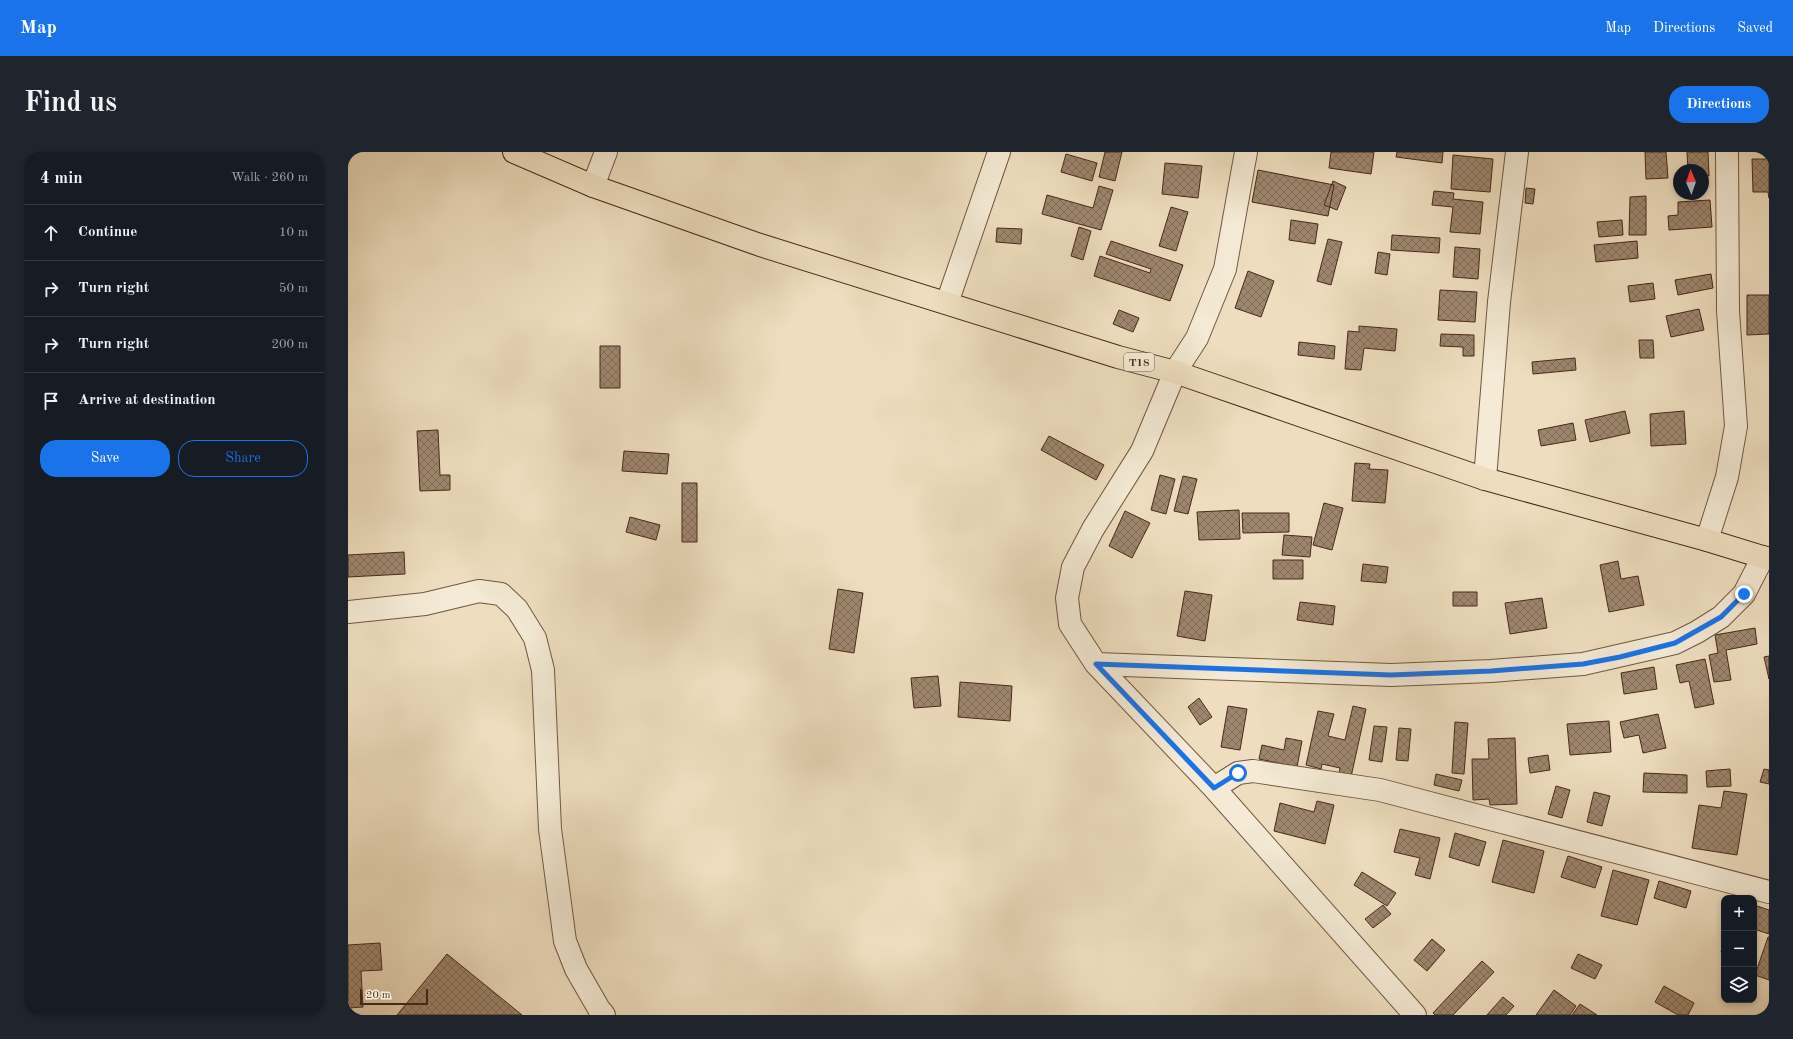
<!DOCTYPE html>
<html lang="en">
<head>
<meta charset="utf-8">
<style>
	:root { --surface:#171b24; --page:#20242c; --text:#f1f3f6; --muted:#9ea1a6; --line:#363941; --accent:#1a73e8 }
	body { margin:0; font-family:"Old Standard TT",serif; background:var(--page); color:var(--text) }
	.controls { position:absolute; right:12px; bottom:12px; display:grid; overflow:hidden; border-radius:8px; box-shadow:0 2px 6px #0003 }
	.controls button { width:36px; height:36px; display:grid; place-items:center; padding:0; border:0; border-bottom:1px solid var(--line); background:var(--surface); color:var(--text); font:20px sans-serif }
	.compass { position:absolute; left:1325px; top:12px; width:36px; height:36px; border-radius:50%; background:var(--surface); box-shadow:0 2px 6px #0003; rotate:358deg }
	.scale { position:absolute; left:12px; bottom:10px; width:68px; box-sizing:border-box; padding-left:4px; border:2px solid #482818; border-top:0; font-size:11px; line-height:14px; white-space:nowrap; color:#482818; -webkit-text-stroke:3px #f4ead5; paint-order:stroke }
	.stop { position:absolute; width:12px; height:12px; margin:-9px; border:3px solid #1a73e8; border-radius:50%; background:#fff }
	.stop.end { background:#1a73e8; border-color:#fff; box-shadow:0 1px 4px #0008 }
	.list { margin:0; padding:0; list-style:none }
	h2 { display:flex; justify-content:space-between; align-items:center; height:52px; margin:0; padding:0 16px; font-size:17px }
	h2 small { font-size:13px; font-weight:400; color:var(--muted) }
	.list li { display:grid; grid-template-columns:26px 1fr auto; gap:12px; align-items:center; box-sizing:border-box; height:56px; padding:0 16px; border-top:1px solid var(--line) }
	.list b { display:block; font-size:15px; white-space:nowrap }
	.list em { font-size:13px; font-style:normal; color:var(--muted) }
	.actions { display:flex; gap:8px; padding:12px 16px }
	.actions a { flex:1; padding:9px 0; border:1px solid var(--accent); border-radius:16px; text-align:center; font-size:14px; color:var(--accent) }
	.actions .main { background:var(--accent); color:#fff }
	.icon { flex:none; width:22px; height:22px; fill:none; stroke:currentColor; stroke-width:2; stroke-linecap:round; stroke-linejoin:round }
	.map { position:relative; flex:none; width:1421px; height:863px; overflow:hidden; border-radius:16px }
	header { display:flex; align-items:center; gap:24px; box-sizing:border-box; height:56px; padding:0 20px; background:var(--accent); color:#fff }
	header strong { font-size:19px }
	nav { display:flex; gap:22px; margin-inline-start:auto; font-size:14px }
	.intro { display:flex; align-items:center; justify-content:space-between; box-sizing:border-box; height:96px; padding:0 24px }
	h1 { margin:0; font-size:28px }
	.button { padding:10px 18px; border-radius:16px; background:var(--accent); color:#fff; font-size:14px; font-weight:700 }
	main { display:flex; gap:24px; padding:0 24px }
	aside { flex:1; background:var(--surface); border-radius:16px; box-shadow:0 2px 6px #0003 }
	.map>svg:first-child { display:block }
	.building { fill:url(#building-cross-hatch); stroke:#482818 }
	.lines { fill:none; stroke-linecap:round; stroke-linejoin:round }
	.minor-casing { stroke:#725642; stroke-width:24 }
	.highway-casing { stroke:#482818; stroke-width:24 }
	.minor { stroke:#f4ead5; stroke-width:22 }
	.highway { stroke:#eedebf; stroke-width:22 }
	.route { stroke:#1a73e8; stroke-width:5 }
	.labels { text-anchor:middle; stroke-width:4; stroke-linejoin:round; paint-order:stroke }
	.shield { fill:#f4ead5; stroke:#7c6251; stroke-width:1 }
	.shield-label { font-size:11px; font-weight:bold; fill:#482818 }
</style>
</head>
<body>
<header>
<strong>Map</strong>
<nav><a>Map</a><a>Directions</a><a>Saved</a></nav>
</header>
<div class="intro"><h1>Find us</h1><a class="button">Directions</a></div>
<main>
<aside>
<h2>4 min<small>Walk · 260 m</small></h2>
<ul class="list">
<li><svg class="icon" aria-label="ahead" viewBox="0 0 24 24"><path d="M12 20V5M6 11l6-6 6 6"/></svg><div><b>Continue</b></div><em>10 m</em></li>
<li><svg class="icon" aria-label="right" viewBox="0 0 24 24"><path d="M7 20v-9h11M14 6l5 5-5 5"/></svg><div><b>Turn right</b></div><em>50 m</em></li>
<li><svg class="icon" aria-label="right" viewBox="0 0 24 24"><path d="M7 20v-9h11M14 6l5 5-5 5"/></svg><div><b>Turn right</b></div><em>200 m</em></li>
<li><svg class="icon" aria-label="arrive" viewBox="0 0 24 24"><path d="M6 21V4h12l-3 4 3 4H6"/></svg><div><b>Arrive at destination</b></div></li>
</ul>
<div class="actions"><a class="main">Save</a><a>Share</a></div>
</aside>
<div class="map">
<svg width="1421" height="863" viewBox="0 0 1421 863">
	<defs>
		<pattern id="building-cross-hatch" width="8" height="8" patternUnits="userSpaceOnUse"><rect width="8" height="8" fill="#9e876f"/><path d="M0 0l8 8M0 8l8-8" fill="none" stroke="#836e5a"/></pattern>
	</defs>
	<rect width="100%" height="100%" fill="#eedebf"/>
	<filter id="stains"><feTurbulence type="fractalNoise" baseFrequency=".005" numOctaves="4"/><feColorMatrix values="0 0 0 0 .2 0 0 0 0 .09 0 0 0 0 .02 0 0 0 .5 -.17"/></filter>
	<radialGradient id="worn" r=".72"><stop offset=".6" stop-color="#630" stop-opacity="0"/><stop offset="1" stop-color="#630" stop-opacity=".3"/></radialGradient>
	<path class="building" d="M 757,0 L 774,0 L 767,29 L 751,25 Z
		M 983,0 L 1026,0 L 1023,22 L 981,16 Z
		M 1049,0 L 1095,0 L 1094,11 L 1048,5 Z
		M 1297,0 L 1318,0 L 1320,26 L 1298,27 Z
		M 1339,0 L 1360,0 L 1361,24 L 1355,24 L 1355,18 L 1340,18 Z
		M 718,2 L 749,11 L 744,29 L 713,20 Z
		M 1105,3 L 1145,7 L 1142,40 L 1103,37 Z
		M 1404,7 L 1421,7 L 1421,46 L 1420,40 L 1405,40 Z
		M 817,11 L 854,14 L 850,46 L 814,42 Z
		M 910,18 L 986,33 L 980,64 L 904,50 Z
		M 985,29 L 998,35 L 989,58 L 976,53 Z
		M 751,34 L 765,38 L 753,78 L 694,62 L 699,43 L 745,56 Z
		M 1178,36 L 1187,37 L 1185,52 L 1177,51 Z
		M 1086,39 L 1106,41 L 1105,47 L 1135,50 L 1132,82 L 1102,80 L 1105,55 L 1084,53 Z
		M 1298,44 L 1298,83 L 1281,83 L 1282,45 Z
		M 1362,48 L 1364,75 L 1321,78 L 1320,64 L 1330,63 L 1330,50 Z
		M 823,55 L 840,60 L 828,99 L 811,94 Z
		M 943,68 L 970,72 L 967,92 L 941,88 Z
		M 1274,68 L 1275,83 L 1251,85 L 1249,70 Z
		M 731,75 L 743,79 L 735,108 L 723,104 Z
		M 649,76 L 674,77 L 673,92 L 648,90 Z
		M 1044,83 L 1092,86 L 1091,101 L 1043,98 Z
		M 980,87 L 994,90 L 983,133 L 969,129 Z
		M 763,89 L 835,113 L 822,149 L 746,124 L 752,104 L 802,121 L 803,117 L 758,102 Z
		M 1289,89 L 1290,106 L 1248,110 L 1246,93 Z
		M 1107,95 L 1132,97 L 1130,127 L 1105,125 Z
		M 1030,100 L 1042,102 L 1039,123 L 1027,121 Z
		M 900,119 L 926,129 L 913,165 L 887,156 Z
		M 1363,122 L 1365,136 L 1330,143 L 1327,128 Z
		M 1305,131 L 1307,147 L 1282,150 L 1280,134 Z
		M 1092,138 L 1129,140 L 1127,170 L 1090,168 Z
		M 1399,143 L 1421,143 L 1421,182 L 1399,183 Z
		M 1351,157 L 1356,178 L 1323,185 L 1318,164 Z
		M 771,158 L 791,166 L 785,180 L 765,172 Z
		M 1011,174 L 1049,177 L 1047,199 L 1016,196 L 1013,218 L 997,217 L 1000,179 L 1011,180 Z
		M 1093,182 L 1126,183 L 1126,204 L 1115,204 L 1115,195 L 1092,194 Z
		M 1291,188 L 1305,188 L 1306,206 L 1292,206 Z
		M 951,190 L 987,194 L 986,207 L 950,203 Z
		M 252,194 L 272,194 L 272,236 L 252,236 Z
		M 1227,206 L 1228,218 L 1185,222 L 1184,210 Z
		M 1277,259 L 1282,281 L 1242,290 L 1237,268 Z
		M 1336,259 L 1338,292 L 1303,294 L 1302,262 Z
		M 1225,271 L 1228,288 L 1193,294 L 1190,278 Z
		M 90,278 L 92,323 L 102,323 L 102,338 L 72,339 L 69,279 Z
		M 701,284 L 756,313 L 748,328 L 693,298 Z
		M 276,299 L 321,302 L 319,322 L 274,319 Z
		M 1007,311 L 1022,312 L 1021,317 L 1040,318 L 1037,351 L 1004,349 Z
		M 812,323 L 827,327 L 818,362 L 803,358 Z
		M 835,324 L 849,327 L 840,362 L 826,359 Z
		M 334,331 L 349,331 L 349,390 L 334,390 Z
		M 976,351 L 995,356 L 984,398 L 965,393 Z
		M 891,358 L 892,387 L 851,388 L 849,360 Z
		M 777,359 L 802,371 L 784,406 L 761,394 Z
		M 894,361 L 941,361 L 941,380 L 895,381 Z
		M 282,365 L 312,373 L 308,388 L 278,380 Z
		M 936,383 L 964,385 L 962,405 L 934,403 Z
		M 56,400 L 57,422 L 0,425 L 0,403 Z
		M 925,408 L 955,408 L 955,427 L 925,427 Z
		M 1270,409 L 1273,427 L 1290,424 L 1296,453 L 1261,460 L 1252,413 Z
		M 1015,412 L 1040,415 L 1038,431 L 1013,429 Z
		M 490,437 L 515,441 L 506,501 L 481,497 Z
		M 837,439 L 864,443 L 857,489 L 829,484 Z
		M 1105,440 L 1129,440 L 1129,454 L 1105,454 Z
		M 1194,446 L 1199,476 L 1162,482 L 1157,451 Z
		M 952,450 L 987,454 L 985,473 L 949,468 Z
		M 1407,476 L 1409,492 L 1378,498 L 1383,528 L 1366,530 L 1361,503 L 1370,501 L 1367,483 Z
		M 1421,504 L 1421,527 L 1416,505 Z
		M 1357,507 L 1366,552 L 1347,556 L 1341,529 L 1332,531 L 1328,513 Z
		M 1306,515 L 1309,537 L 1276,542 L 1273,521 Z
		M 590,524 L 593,554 L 566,556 L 563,526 Z
		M 612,530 L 664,534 L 662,569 L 610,565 Z
		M 851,546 L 864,565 L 852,573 L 840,555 Z
		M 880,554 L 899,557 L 892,598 L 873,595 Z
		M 1005,554 L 1018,557 L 1003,625 L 991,622 L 992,616 L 974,612 L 973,617 L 958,613 L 970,559 L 986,562 L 980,584 L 997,588 Z
		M 1310,562 L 1318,596 L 1295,601 L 1291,583 L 1276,586 L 1272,570 Z
		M 1261,569 L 1263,600 L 1222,603 L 1219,572 Z
		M 1107,570 L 1120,571 L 1116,622 L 1104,621 Z
		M 1026,574 L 1039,575 L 1034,610 L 1021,608 Z
		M 1051,576 L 1063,577 L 1060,609 L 1048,608 Z
		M 938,586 L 954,589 L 949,615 L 911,607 L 914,593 L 936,598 Z
		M 1167,586 L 1169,652 L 1142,653 L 1141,647 L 1125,648 L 1124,607 L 1141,607 L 1140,587 Z
		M 1200,603 L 1202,618 L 1182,621 L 1180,606 Z
		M 1382,617 L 1383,634 L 1359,635 L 1358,619 Z
		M 1416,617 L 1421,618 L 1421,632 L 1412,630 Z
		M 1296,621 L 1339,623 L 1339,641 L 1295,640 Z
		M 1088,622 L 1114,628 L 1111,639 L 1086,633 Z
		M 1208,634 L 1222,638 L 1214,666 L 1200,662 Z
		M 1376,639 L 1399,642 L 1389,703 L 1344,696 L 1351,653 L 1373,656 Z
		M 1246,640 L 1262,644 L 1254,674 L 1239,670 Z
		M 969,649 L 986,653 L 977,692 L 926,679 L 932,651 L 966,660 Z
		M 1052,677 L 1092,686 L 1082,727 L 1067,723 L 1072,706 L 1046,700 Z
		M 1107,681 L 1138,690 L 1131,714 L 1101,705 Z
		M 1155,688 L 1196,699 L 1186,741 L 1144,730 Z
		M 1220,704 L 1254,715 L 1247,736 L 1213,725 Z
		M 1265,718 L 1301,728 L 1289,773 L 1253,764 Z
		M 1014,720 L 1048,741 L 1039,754 L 1006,733 Z
		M 1311,729 L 1343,739 L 1338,756 L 1306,746 Z
		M 1035,753 L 1043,762 L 1025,776 L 1017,767 Z
		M 1406,753 L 1421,758 L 1421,782 L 1406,777 Z
		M 1420,785 L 1421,785 L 1421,828 L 1407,823 Z
		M 1084,787 L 1097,798 L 1079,819 L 1066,808 Z
		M 1376,789 L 1376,801 L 1373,800 Z
		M 32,791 L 34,818 L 13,819 L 15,855 L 0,856 L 0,793 Z
		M 99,802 L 174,863 L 49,863 Z
		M 1230,802 L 1254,813 L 1247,827 L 1223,816 Z
		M 1134,809 L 1146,820 L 1105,863 L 1087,863 L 1085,861 Z
		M 1316,834 L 1346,851 L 1340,863 L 1330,863 L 1307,850 Z
		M 1206,838 L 1228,854 L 1222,863 L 1188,863 Z
		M 1155,845 L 1166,854 L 1158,863 L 1139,863 Z
		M 1232,852 L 1249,863 L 1224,863 Z"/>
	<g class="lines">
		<g class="minor-casing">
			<path id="minor" d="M 898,0 L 877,117 L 849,186 L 827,220 L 794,299 L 745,377 L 725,415 L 719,446 L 722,472 L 748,512 L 866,636 L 1067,863
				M 245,34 L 258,0
				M 599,151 L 651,0
				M 1137,327 L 1151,150 L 1169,0
				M 1359,388 L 1379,325 L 1388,274 L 1380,159 L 1379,0
				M 0,460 L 77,452 L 131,439 L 153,442 L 169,457 L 187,486 L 195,518 L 202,677 L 217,789 L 228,817 L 251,857 L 256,863
				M 748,512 L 1043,523 L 1143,519 L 1235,512 L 1327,491 L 1349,480 L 1373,465 L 1396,442 L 1415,405
				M 866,636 L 890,621 L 905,619 L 1032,638 L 1421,740"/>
		</g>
		<g class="highway-casing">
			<path id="highway" d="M 166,0 L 245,34 L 412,93 L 770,205 L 827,220 L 1137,327 L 1359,388 L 1421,407"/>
		</g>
		<use href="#minor" class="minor"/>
		<use href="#highway" class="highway"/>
	</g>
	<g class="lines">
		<path class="route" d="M 890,621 L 866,636 L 748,512 L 1043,523 L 1143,519 L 1235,512 L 1272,505 L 1327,491 L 1373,465 L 1396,442"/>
	</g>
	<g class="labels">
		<rect class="shield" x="776" y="201" width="30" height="18" rx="3"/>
		<g class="shield-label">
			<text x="791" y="214">T18</text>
		</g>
	</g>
	<rect width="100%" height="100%" filter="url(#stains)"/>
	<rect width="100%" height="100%" fill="url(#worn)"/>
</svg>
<div class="controls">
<button>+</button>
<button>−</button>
<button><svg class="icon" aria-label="layers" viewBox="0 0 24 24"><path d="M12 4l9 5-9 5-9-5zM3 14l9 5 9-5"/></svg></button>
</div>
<svg class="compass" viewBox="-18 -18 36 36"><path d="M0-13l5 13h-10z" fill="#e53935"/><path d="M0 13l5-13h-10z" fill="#9ea1a6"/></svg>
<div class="scale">20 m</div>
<div class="stop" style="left:890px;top:621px"></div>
<div class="stop end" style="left:1396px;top:442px"></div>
</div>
</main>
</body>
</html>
